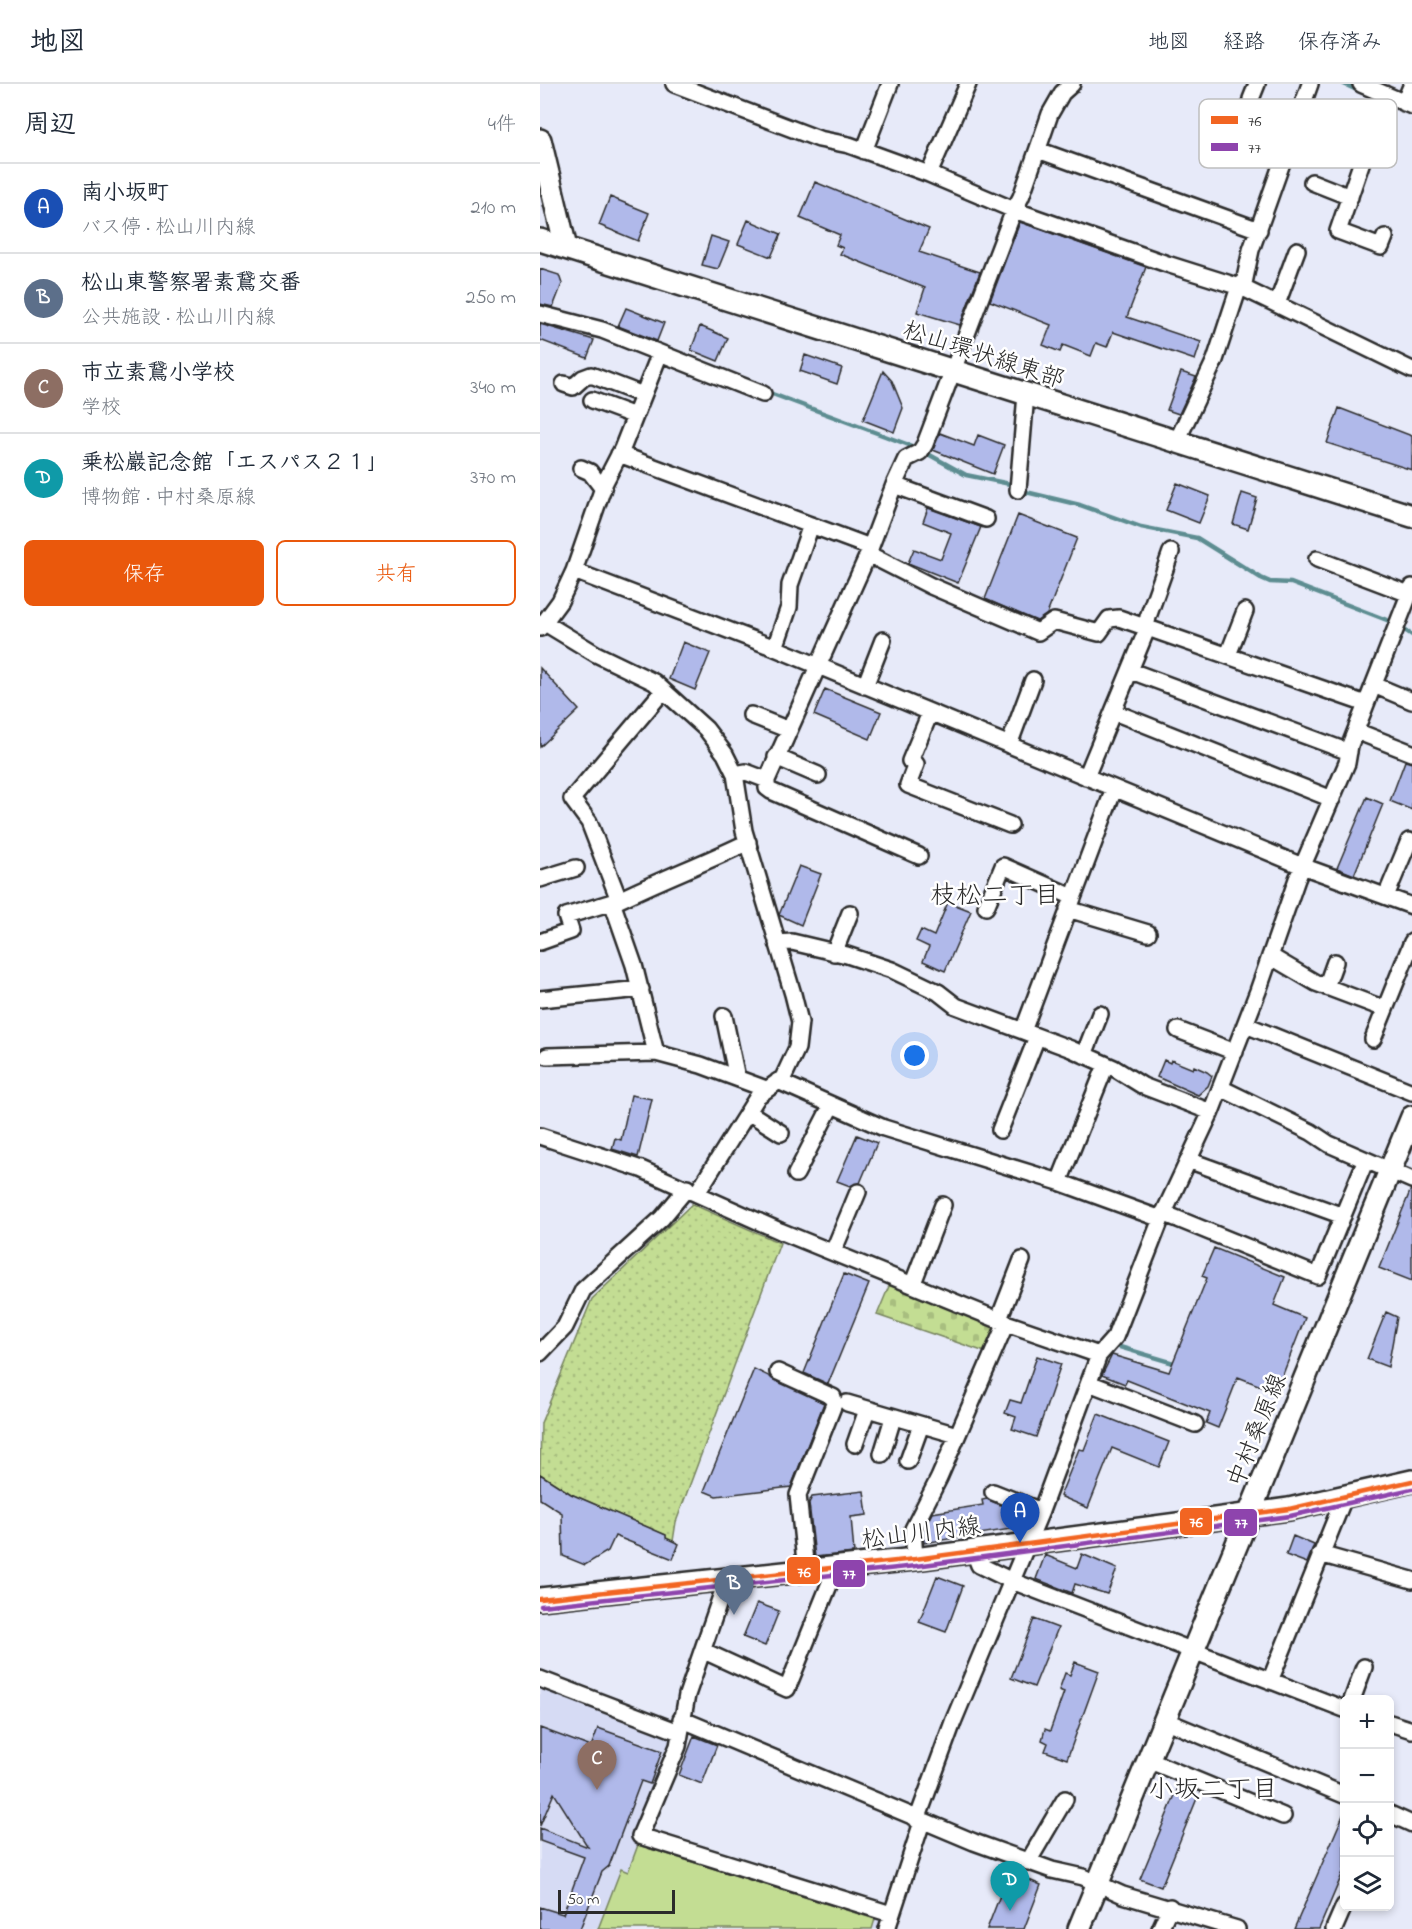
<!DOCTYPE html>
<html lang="ja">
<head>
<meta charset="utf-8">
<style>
	:root { --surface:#fff; --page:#f2f2f3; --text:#1f2937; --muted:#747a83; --line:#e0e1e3; --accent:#ea580c }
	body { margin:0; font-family:"Indie Flower","Klee One",sans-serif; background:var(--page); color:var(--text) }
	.controls { position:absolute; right:18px; bottom:18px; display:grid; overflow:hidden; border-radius:9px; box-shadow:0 3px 9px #0003 }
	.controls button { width:54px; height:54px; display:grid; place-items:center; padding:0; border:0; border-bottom:2px solid var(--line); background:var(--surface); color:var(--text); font:30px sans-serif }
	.scale { position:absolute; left:18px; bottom:15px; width:117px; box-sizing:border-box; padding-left:6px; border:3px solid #2b2b2b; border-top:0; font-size:16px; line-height:21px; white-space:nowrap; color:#2b2b2b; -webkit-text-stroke:4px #fff; paint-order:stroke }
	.you { position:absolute; left:375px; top:972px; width:21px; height:21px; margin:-15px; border:4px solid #fff; border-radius:50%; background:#1a73e8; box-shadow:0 0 0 9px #1a73e833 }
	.badge { display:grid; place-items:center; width:39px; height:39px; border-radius:50%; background:var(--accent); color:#fff; font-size:20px; font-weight:700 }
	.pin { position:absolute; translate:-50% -50px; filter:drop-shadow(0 2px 3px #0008) }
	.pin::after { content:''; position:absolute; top:32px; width:21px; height:18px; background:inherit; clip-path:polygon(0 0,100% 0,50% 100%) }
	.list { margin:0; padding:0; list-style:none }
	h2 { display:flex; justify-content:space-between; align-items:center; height:78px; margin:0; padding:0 24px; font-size:26px }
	h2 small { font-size:20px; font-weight:400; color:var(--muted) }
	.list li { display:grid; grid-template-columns:39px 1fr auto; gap:18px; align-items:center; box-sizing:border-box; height:90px; padding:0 24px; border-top:2px solid var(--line) }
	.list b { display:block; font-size:22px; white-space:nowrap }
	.list p { margin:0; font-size:20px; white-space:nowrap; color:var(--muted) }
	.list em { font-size:20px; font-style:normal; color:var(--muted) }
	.actions { display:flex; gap:12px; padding:18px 24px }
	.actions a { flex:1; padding:14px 0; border:2px solid var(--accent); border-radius:9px; text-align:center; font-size:21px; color:var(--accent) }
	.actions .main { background:var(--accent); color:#fff }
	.icon { flex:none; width:33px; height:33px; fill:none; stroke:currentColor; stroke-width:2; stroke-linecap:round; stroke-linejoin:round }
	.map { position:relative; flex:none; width:872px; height:1845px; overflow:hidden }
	header { display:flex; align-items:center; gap:36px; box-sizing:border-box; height:84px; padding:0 30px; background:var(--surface); border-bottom:2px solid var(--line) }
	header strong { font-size:28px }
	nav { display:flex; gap:33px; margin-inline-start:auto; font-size:21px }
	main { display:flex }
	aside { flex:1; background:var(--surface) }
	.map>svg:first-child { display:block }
	.built { fill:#d6dbf4 }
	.grass { fill:url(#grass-dots); stroke:#77845f; stroke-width:1.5 }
	.cemetery { fill:url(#cemetery-stones); stroke:#77845f; stroke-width:1.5 }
	.pitch { fill:#c3dd93; stroke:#77845f; stroke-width:1.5 }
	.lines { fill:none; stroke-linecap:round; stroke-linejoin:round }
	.stream { stroke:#5d8d91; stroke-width:4.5 }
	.building { fill:#b0b9ea; stroke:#2b2b2b; stroke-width:1.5 }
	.street-casing { stroke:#2b2b2b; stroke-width:20 }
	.secondary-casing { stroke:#2b2b2b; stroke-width:26 }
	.street { stroke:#fff; stroke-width:15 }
	.secondary { stroke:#fff; stroke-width:21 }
	.bus-1-casing { stroke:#fff; stroke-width:9 }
	.bus-2-casing { stroke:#fff; stroke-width:9 }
	.bus-1 { stroke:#f26522; stroke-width:4.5 }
	.bus-2 { stroke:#8e44ad; stroke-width:4.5 }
	.labels { text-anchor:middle; stroke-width:5; stroke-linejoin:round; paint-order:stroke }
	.street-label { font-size:24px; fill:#2b2b2b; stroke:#fff }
	.neighbourhood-label { font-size:26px; fill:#2b2b2b; stroke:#fff }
	.key { fill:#fff; stroke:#bfbfbf; stroke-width:1.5 }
	.key-label { font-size:16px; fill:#2b2b2b }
	.line-badge { stroke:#fff; stroke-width:2 }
	.badge-label { font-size:16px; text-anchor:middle; font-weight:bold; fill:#fff }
</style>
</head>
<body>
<header>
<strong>地図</strong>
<nav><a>地図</a><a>経路</a><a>保存済み</a></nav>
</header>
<main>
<aside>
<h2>周辺<small>4件</small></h2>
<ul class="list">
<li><span class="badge" style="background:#1a4fb4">A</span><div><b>南小坂町</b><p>バス停 · 松山川内線</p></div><em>210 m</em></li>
<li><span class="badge" style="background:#5c6f8a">B</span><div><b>松山東警察署素鵞交番</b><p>公共施設 · 松山川内線</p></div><em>250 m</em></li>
<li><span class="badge" style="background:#8d6e63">C</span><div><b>市立素鵞小学校</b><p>学校</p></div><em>340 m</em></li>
<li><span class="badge" style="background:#0f9aa8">D</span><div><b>乗松巖記念館「エスパス２１」</b><p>博物館 · 中村桑原線</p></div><em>370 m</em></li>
</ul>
<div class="actions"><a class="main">保存</a><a>共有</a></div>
</aside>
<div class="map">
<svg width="872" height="1845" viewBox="0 0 872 1845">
	<defs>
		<pattern id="grass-dots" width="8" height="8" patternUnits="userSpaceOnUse" patternTransform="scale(1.5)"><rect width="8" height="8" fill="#c3dd93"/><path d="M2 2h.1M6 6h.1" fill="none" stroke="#a8be7f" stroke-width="1.8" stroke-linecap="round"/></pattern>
		<pattern id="cemetery-stones" width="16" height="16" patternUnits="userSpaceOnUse" patternTransform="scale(1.5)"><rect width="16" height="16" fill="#c3dd93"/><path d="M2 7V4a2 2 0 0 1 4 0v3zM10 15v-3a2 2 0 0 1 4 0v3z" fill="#a8be7f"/></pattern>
	</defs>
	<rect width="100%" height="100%" fill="#e7eaf9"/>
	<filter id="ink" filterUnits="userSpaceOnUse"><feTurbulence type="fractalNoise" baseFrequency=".0167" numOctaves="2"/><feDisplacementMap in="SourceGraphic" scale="12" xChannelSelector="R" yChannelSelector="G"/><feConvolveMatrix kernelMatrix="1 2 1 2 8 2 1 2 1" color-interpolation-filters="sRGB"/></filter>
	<g filter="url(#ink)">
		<path class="built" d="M 0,1603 L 132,1655 L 96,1756 L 343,1832 L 339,1845 L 0,1845 Z"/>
		<path class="grass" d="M 152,1120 L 240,1159 L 136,1438 L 133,1457 L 126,1455 L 126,1451 L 31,1410 L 0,1390 L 1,1339 L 52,1215 Z"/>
		<path class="cemetery" d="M 352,1195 L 459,1242 L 448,1269 L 337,1231 Z"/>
		<path class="pitch" d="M 98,1761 L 335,1835 L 332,1845 L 58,1845 L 81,1785 L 88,1788 Z"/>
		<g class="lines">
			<path class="stream" d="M 804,0 L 821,8
				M 227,308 L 377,364
				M 388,370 L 426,391 L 470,400
				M 486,408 L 540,421 L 601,443 L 657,454 L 721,494 L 730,498 L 751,499 L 852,538
				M 863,545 L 872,551
				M 573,1261 L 637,1280"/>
		</g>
		<path class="building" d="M 275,98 L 389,145 L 379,168 L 440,188 L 420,241 L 377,228 L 385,204 L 300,170 L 303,164 L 296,161 L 300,151 L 260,134 Z
			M 70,113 L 109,129 L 98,157 L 59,141 Z
			M 208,136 L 241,150 L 231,173 L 198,160 Z
			M 480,138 L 606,183 L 587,233 L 661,258 L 655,276 L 573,248 L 567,263 L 556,259 L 551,272 L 523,261 L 520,268 L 503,261 L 511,241 L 450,217 Z
			M 171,152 L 189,158 L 178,185 L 162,181 Z
			M 0,185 L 19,191 L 22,200 L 13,223 L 0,220 Z
			M 86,224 L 124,239 L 117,257 L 78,242 Z
			M 0,240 L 54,256 L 47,274 L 0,256 Z
			M 160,242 L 188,254 L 178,277 L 151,266 Z
			M 265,271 L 302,284 L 297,300 L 260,287 Z
			M 343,287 L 352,297 L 363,324 L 354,348 L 323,336 Z
			M 641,288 L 656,293 L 639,330 L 627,326 Z
			M 799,324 L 872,352 L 872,386 L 787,359 Z
			M 400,349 L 434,362 L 438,351 L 464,361 L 453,390 L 393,366 Z
			M 637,399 L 670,412 L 659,439 L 626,426 Z
			M 702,409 L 717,414 L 708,445 L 693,440 Z
			M 388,424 L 441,443 L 418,499 L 368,479 L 374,465 L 401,475 L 411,449 L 383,438 Z
			M 478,431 L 537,454 L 507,530 L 497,537 L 445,515 Z
			M 143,558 L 170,569 L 155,606 L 129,595 Z
			M 0,584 L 39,626 L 0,663 Z
			M 285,605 L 341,628 L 330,655 L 274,631 Z
			M 865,677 L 872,679 L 872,726 L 850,717 Z
			M 827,713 L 843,720 L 814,791 L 797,784 Z
			M 259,782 L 281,790 L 261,841 L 239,831 Z
			M 408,818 L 431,827 L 405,887 L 383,877 L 389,863 L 376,857 L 381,846 L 394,852 Z
			M 624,976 L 630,979 L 631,976 L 653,985 L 654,982 L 667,988 L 672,992 L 668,1002 L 658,1011 L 617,993 Z
			M 91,1011 L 112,1015 L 98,1073 L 72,1065 L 75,1054 L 81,1056 Z
			M 317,1051 L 337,1059 L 320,1099 L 310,1102 L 297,1097 Z
			M 871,1105 L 872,1106 L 872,1197 L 839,1184 Z
			M 674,1164 L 745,1193 L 734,1221 L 765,1234 L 736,1308 L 698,1293 L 678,1344 L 666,1339 L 670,1329 L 587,1296 L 585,1300 L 562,1291 L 572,1271 L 629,1288 L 667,1194 L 662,1192 Z
			M 304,1190 L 329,1200 L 288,1300 L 264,1289 Z
			M 846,1228 L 857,1233 L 848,1283 L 827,1275 Z
			M 497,1272 L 521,1280 L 496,1353 L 472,1345 L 476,1333 L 465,1329 L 470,1316 L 481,1319 Z
			M 214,1285 L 284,1319 L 251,1403 L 176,1412 L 164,1407 Z
			M 558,1330 L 629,1358 L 619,1383 L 572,1364 L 548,1424 L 520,1412 L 539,1365 L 544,1366 Z
			M 0,1390 L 31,1410 L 126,1451 L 126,1454 L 139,1460 L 133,1475 L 75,1452 L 68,1467 L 45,1481 L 23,1472 L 22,1429 L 0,1415 Z
			M 324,1407 L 327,1431 L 311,1433 L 314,1469 L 275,1473 L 269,1419 L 272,1413 Z
			M 447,1415 L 468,1424 L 471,1445 L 384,1459 L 383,1447 L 392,1429 L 443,1421 L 442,1416 Z
			M 753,1452 L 774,1461 L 767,1479 L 746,1471 Z
			M 542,1470 L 577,1485 L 567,1510 L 535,1500 L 532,1509 L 496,1495 L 505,1471 L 537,1484 Z
			M 397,1492 L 423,1502 L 406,1548 L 379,1538 Z
			M 217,1519 L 239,1527 L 225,1562 L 203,1553 Z
			M 494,1535 L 518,1544 L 494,1603 L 471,1594 Z
			M 535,1578 L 559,1587 L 527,1675 L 505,1667 L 508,1659 L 502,1656 L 505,1645 L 510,1647 L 524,1608 L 519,1606 L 525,1589 L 530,1591 Z
			M 0,1644 L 51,1663 L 58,1644 L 122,1667 L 110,1700 L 101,1697 L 69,1782 L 62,1788 L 40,1845 L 0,1845 L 0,1823 L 23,1830 L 44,1773 L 0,1757 L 0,1744 L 48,1763 L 14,1709 L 0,1742 Z
			M 154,1652 L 177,1661 L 162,1700 L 139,1691 Z
			M 638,1704 L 658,1712 L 621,1803 L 600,1795 Z
			M 804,1729 L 804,1786 L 779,1845 L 754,1845 Z
			M 477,1791 L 501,1801 L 484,1845 L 447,1845 L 466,1796 L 474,1799 Z"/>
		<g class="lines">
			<g class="street-casing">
				<path id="street" d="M 134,0 L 279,55 L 309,61 L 389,90 L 474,126 L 627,180 L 703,204 L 872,286
					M 821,0 L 872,22
					M 845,10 L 798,147 L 841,163 L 845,153
					M 711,15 L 717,0
					M 864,19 L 872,0
					M 498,66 L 719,146
					M 324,67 L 350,0
					M 389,90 L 428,0
					M 772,98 L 810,113
					M 703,204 L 711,166 L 770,0
					M 737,220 L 757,166
					M 0,230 L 62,246 L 223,310
					M 24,300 L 33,303 L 43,294 L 51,291 L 103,311
					M 52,316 L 95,332
					M 636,359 L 675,276 L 699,203
					M 79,370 L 330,463
					M 41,384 L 50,388 L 63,405
					M 354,401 L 446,435
					M 478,406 L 486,310
					M 328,470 L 391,502 L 498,548 L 514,537 L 559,549 L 569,535 L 579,534 L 826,620
					M 777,475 L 869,510
					M 34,487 L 235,564 L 762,782 L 872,822
					M 5,539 L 56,570 L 114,598 L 166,645 L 185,670 L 195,690 L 204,747 L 253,910 L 260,938 L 257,964 L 243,994 L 218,1012 L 157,1109
					M 0,544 L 20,517 L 34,487 L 65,398 L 82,365 L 120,269
					M 235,564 L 249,523 L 250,501 L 271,441
					M 688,571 L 705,527
					M 591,587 L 809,668
					M 834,601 L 872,617
					M 325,602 L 343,556
					M 123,607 L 32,715 L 49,738 L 79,816 C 122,795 165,779 208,758
					M 574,628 L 792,715
					M 390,629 L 370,677 L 376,680 L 368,701 L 470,741
					M 211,631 L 249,646
					M 816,647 L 872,669
					M 469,661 L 493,596
					M 236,673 L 278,691
					M 195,690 L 206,688 L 227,696 L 326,475 L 354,401 L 366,375 L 380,368 L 385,360 L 474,126 L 481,113 L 510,30 L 522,9 L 532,0
					M 546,693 L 605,550 L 608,533 L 631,468
					M 227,696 L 227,704 L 231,707 L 379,772
					M 0,795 L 36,784
					M 846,812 L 869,757
					M 72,818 L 94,881 L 116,969
					M 446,823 L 463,782 L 533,813
					M 528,825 L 608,849
					M 0,858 L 31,847 L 26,832 L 79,816
					M 237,859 L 252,858 L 307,871 L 352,886 L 398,908 L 416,922 L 531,965 L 574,984 L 603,1002 L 671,1028
					M 294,869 L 310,829
					M 730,872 L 776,899 L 845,925
					M 786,903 L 795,878
					M 0,915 L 101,905
					M 184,932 L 197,994
					M 706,941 L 872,1008
					M 638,946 L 695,968
					M 483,947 L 574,705
					M 833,955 L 872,858
					M 544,971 L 560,930
					M 7,972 L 116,969 L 161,981 L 226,1005
					M 238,997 L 344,1044 L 519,1098 L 621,1135
					M 681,1004 L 771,1048 L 789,1060 L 872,1096
					M 208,1028 L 241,1049
					M 460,1046 L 497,953
					M 0,1052 L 101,1085 L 240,1147 L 466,1239 L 559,1271
					M 648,1076 L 803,1132
					M 256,1090 L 291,1022
					M 519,1098 L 566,981
					M 623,1129 L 778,1192 L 825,1078
					M 293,1168 L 318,1108
					M 373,1199 L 403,1121
					M 459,1235 L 482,1176
					M 0,1269 L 25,1243 L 43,1206 L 122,1134 L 147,1104
					M 238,1288 L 293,1313 L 294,1320 L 258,1411 L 266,1487
					M 549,1299 L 655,1340
					M 307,1319 L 417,1351
					M 315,1360 L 327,1326
					M 342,1370 L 353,1334
					M 368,1377 L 381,1341
					M 453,1408 L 501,1427
					M 434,1468 L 439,1481 L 472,1497 L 804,1625
					M 780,1470 L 872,1496
					M 375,1475 L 373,1445 L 399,1394 L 466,1239
					M 187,1495 L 147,1611 L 138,1662 L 100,1752 L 351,1830
					M 164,1567 L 247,1605 L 296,1484
					M 0,1595 L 139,1648
					M 730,1597 L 804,1414
					M 812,1616 L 824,1583
					M 141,1635 L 434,1758 L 512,1786 L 543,1793 L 583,1811 L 697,1845
					M 624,1636 L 804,1711
					M 850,1639 L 872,1646
					M 608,1676 L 743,1732
					M 850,1730 L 872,1740
					M 377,1736 L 413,1638 L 501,1427 L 559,1271 L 575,1253 L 621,1135 L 671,1028 L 718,907 L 757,795 L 807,679 L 810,661 L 872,503
					M 488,1778 L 525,1715
					M 347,1845 L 382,1738
					M 620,1845 L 630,1823
					M 794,1845 L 804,1822"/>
			</g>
			<g class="secondary-casing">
				<path id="secondary" d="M 0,56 L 26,164
					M 0,156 L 872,432
					M 0,1515 L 375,1475 L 749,1425 L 872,1397
					M 539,1845 L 872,1033"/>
			</g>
			<use href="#street" class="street"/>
			<use href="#secondary" class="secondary"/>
			<g class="bus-1-casing">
				<path id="bus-1" d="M 0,1515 L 375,1475 L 749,1425 L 872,1397"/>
			</g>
			<g class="bus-2-casing">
				<path id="bus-2" d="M 1,1522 L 376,1482 L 750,1432 L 872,1405"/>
			</g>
			<use href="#bus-1" class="bus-1"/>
			<use href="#bus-2" class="bus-2"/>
		</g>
	</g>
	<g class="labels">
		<g class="street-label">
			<text transform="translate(444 270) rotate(18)" y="8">松山環状線東部</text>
			<text transform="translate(716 1346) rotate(-68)" y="8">中村桑原線</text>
			<text transform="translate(381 1448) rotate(-7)" y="8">松山川内線</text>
		</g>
		<g class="neighbourhood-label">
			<text x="455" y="819">枝松二丁目</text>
			<text x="673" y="1713">小坂二丁目</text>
		</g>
	</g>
	<rect x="659" y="15" width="198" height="69" rx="9" class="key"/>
	<rect x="671" y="32" width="27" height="8" fill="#f26522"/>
	<rect x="671" y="59" width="27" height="8" fill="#8e44ad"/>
	<g class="key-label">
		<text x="708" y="42">76</text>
		<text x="708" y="69">77</text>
	</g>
	<g class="line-badge">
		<rect x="639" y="1423" width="34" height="29" rx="6" fill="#f26522"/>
		<rect x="683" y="1424" width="35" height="29" rx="6" fill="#8e44ad"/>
		<rect x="246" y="1472" width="35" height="29" rx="6" fill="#f26522"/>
		<rect x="292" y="1475" width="34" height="29" rx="6" fill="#8e44ad"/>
	</g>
	<g class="badge-label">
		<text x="656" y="1443">76</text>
		<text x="701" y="1444">77</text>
		<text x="264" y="1493">76</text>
		<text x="309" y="1495">77</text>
	</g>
</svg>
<div class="controls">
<button>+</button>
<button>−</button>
<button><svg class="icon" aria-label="locate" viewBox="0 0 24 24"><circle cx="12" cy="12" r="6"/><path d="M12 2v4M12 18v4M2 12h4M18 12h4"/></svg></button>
<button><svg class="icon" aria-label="layers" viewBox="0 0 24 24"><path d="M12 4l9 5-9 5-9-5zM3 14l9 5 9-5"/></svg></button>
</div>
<div class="scale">50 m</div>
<div class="you"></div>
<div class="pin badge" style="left:480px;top:1459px;background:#1a4fb4">A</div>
<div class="pin badge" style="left:194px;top:1531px;background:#5c6f8a">B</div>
<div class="pin badge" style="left:57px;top:1706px;background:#8d6e63">C</div>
<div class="pin badge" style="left:470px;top:1827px;background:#0f9aa8">D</div>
</div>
</main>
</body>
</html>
